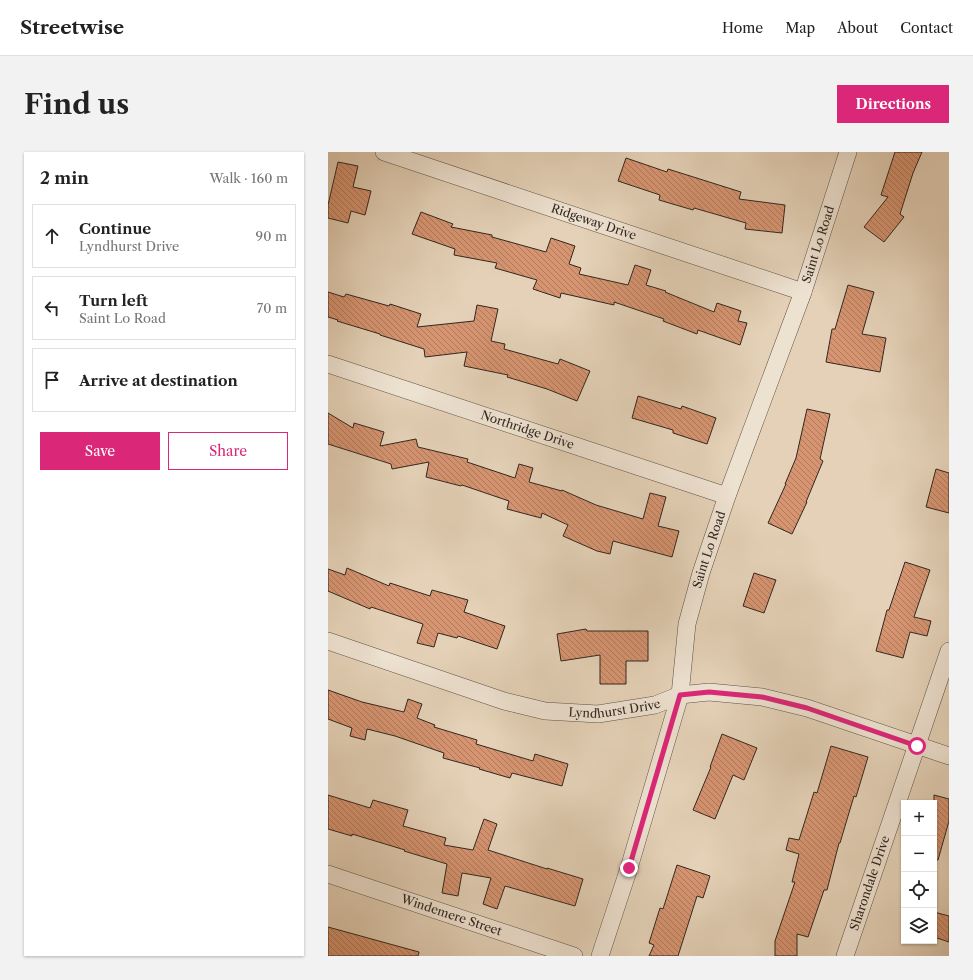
<!DOCTYPE html>
<html lang="en">
<head>
<meta charset="utf-8">
<style>
	:root { --surface:#fff; --page:#f2f2f2; --text:#222; --muted:#767676; --line:#e0e0e0; --accent:#db2777 }
	body { margin:0; font-family:"Libre Caslon Text",serif; background:var(--page); color:var(--text) }
	.controls { position:absolute; right:12px; bottom:12px; display:grid; overflow:hidden; border-radius:0px; box-shadow:0 1px 3px #0004 }
	.controls button { width:36px; height:36px; display:grid; place-items:center; padding:0; border:0; border-bottom:1px solid var(--line); background:var(--surface); color:var(--text); font:20px sans-serif }
	.stop { position:absolute; width:12px; height:12px; margin:-9px; border:3px solid #db2777; border-radius:50%; background:#fff }
	.stop.end { background:#db2777; border-color:#fff; box-shadow:0 1px 4px #0008 }
	.list { margin:0; padding:0; list-style:none }
	h2 { display:flex; justify-content:space-between; align-items:center; height:52px; margin:0; padding:0 16px; font-size:17px }
	h2 small { font-size:13px; font-weight:400; color:var(--muted) }
	.list li { display:grid; grid-template-columns:26px 1fr auto; gap:12px; align-items:center; box-sizing:border-box; height:64px; margin:0 8px 8px; padding:0 8px; border:1px solid var(--line); border-radius:0px }
	.list b { display:block; font-size:15px; white-space:nowrap }
	.list p { margin:0; font-size:13px; white-space:nowrap; color:var(--muted) }
	.list em { font-size:13px; font-style:normal; color:var(--muted) }
	.actions { display:flex; gap:8px; padding:12px 16px }
	.actions a { flex:1; padding:9px 0; border:1px solid var(--accent); border-radius:0px; text-align:center; font-size:14px; color:var(--accent) }
	.actions .main { background:var(--accent); color:#fff }
	.icon { flex:none; width:22px; height:22px; fill:none; stroke:currentColor; stroke-width:2; stroke-linecap:round; stroke-linejoin:round }
	.map { position:relative; flex:none; width:621px; height:804px; overflow:hidden; border-radius:0px }
	header { display:flex; align-items:center; gap:24px; box-sizing:border-box; height:56px; padding:0 20px; background:var(--surface); border-bottom:1px solid var(--line) }
	header strong { font-size:19px }
	nav { display:flex; gap:22px; margin-inline-start:auto; font-size:14px }
	.intro { display:flex; align-items:center; justify-content:space-between; box-sizing:border-box; height:96px; padding:0 24px }
	h1 { margin:0; font-size:28px }
	.button { padding:10px 18px; border-radius:0px; background:var(--accent); color:#fff; font-size:14px; font-weight:700 }
	main { display:flex; gap:24px; padding:0 24px }
	aside { flex:1; background:var(--surface); border-radius:0px; box-shadow:0 1px 3px #0004 }
	.map>svg:first-child { display:block }
	.building { fill:url(#building-back-hatch); stroke:#322720 }
	.lines { fill:none; stroke-linecap:round; stroke-linejoin:round }
	.street-casing { stroke:#5e5246; stroke-width:18 }
	.street { stroke:#ede1d0; stroke-width:17 }
	.route { stroke:#db2777; stroke-width:5 }
	.labels { text-anchor:middle; stroke-width:3; stroke-linejoin:round; paint-order:stroke }
	.street-label { font-size:12px; fill:#322720; stroke:#ede1d0 }
</style>
</head>
<body>
<header>
<strong>Streetwise</strong>
<nav><a>Home</a><a>Map</a><a>About</a><a>Contact</a></nav>
</header>
<div class="intro"><h1>Find us</h1><a class="button">Directions</a></div>
<main>
<aside>
<h2>2 min<small>Walk · 160 m</small></h2>
<ul class="list">
<li><svg class="icon" aria-label="ahead" viewBox="0 0 24 24"><path d="M12 20V5M6 11l6-6 6 6"/></svg><div><b>Continue</b><p>Lyndhurst Drive</p></div><em>90 m</em></li>
<li><svg class="icon" aria-label="left" viewBox="0 0 24 24"><path d="M17 20v-9H6M10 6l-5 5 5 5"/></svg><div><b>Turn left</b><p>Saint Lo Road</p></div><em>70 m</em></li>
<li><svg class="icon" aria-label="arrive" viewBox="0 0 24 24"><path d="M6 21V4h12l-3 4 3 4H6"/></svg><div><b>Arrive at destination</b></div></li>
</ul>
<div class="actions"><a class="main">Save</a><a>Share</a></div>
</aside>
<div class="map">
<svg width="621" height="804" viewBox="0 0 621 804">
	<defs>
		<pattern id="building-back-hatch" width="6" height="6" patternUnits="userSpaceOnUse"><rect width="6" height="6" fill="#d69471"/><path d="M-1 5l2 2M0 0l6 6M5-1l2 2" fill="none" stroke="#ae795c"/></pattern>
	</defs>
	<rect width="100%" height="100%" fill="#e4d1b7"/>
	<filter id="stains"><feTurbulence type="fractalNoise" baseFrequency=".005" numOctaves="4"/><feColorMatrix values="0 0 0 0 .2 0 0 0 0 .09 0 0 0 0 .02 0 0 0 .5 -.17"/></filter>
	<radialGradient id="worn" r=".72"><stop offset=".6" stop-color="#630" stop-opacity="0"/><stop offset="1" stop-color="#630" stop-opacity=".3"/></radialGradient>
	<path class="building" d="M 567,0 L 594,0 L 585,21 L 572,62 L 576,65 L 556,90 L 536,75 L 560,45 L 553,43 Z
		M 298,6 L 339,20 L 340,17 L 413,40 L 411,47 L 457,53 L 454,81 L 417,77 L 418,71 L 366,56 L 365,58 L 331,48 L 332,43 L 290,29 Z
		M 10,10 L 30,14 L 25,35 L 43,39 L 37,63 L 23,59 L 20,71 L 0,66 L 0,53 Z
		M 93,60 L 125,72 L 123,75 L 164,83 L 164,85 L 218,100 L 223,86 L 247,94 L 241,112 L 253,116 L 251,122 L 300,133 L 307,113 L 323,118 L 318,133 L 338,139 L 337,140 L 386,160 L 389,151 L 413,159 L 410,169 L 419,171 L 412,193 L 370,178 L 369,182 L 335,169 L 336,167 L 286,150 L 286,153 L 233,141 L 232,146 L 205,137 L 209,128 L 167,116 L 169,111 L 126,103 L 127,97 L 84,82 Z
		M 520,133 L 546,140 L 534,182 L 558,186 L 552,220 L 498,210 L 504,177 L 507,177 Z
		M 0,140 L 16,145 L 18,142 L 61,154 L 62,152 L 93,162 L 89,175 L 146,169 L 149,153 L 170,157 L 163,189 L 177,192 L 176,197 L 230,212 L 232,207 L 262,219 L 249,249 L 219,237 L 179,225 L 180,223 L 136,214 L 139,200 L 97,205 L 96,197 L 52,183 L 52,182 L 9,169 L 10,168 L 0,165 Z
		M 310,244 L 353,257 L 354,254 L 388,266 L 379,292 L 345,281 L 345,278 L 304,266 Z
		M 479,257 L 502,262 L 492,307 L 495,309 L 478,350 L 479,350 L 464,382 L 440,371 L 458,332 L 457,332 L 468,306 Z
		M 0,261 L 25,276 L 26,271 L 56,280 L 52,294 L 88,287 L 90,295 L 140,307 L 139,310 L 187,326 L 191,312 L 205,316 L 201,330 L 234,339 L 234,338 L 268,353 L 315,367 L 322,341 L 338,345 L 330,374 L 351,379 L 344,405 L 285,389 L 282,402 L 269,399 L 235,384 L 240,373 L 214,361 L 213,366 L 179,357 L 181,349 L 134,333 L 133,334 L 98,325 L 101,310 L 64,317 L 63,312 L 0,292 Z
		M 608,317 L 621,321 L 621,361 L 598,355 Z
		M 577,410 L 602,418 L 586,465 L 603,469 L 599,484 L 582,480 L 575,506 L 548,499 L 559,458 L 561,458 Z
		M 19,416 L 61,434 L 62,431 L 102,444 L 104,438 L 140,448 L 136,460 L 177,474 L 169,497 L 130,484 L 129,486 L 110,481 L 106,495 L 89,491 L 95,472 L 43,455 L 42,457 L 0,439 L 0,417 L 17,423 Z
		M 426,421 L 448,428 L 436,461 L 415,454 Z
		M 258,477 L 259,479 L 320,479 L 320,509 L 298,509 L 298,532 L 272,532 L 272,503 L 233,509 L 229,482 Z
		M 0,538 L 34,550 L 76,560 L 80,547 L 94,552 L 89,566 L 107,573 L 106,575 L 149,588 L 148,592 L 205,609 L 207,602 L 240,612 L 234,634 L 184,621 L 182,626 L 151,617 L 152,616 L 115,606 L 116,601 L 67,584 L 39,577 L 37,588 L 22,584 L 24,576 L 0,567 Z
		M 394,582 L 429,596 L 416,628 L 405,623 L 387,667 L 365,658 L 383,615 L 382,615 Z
		M 503,594 L 540,605 L 528,645 L 526,644 L 512,691 L 511,691 L 499,738 L 496,738 L 480,785 L 469,782 L 469,804 L 447,804 L 447,789 L 467,730 L 464,730 L 471,702 L 458,698 L 461,686 L 471,688 L 486,640 L 489,641 Z
		M 0,643 L 42,656 L 45,648 L 80,658 L 75,674 L 118,686 L 116,693 L 145,698 L 156,667 L 169,672 L 160,698 L 219,717 L 219,716 L 255,727 L 247,754 L 177,734 L 169,757 L 155,752 L 163,726 L 134,721 L 130,744 L 114,741 L 119,712 L 76,699 L 77,698 L 24,682 L 24,684 L 0,677 Z
		M 606,643 L 621,647 L 621,669 L 610,708 L 606,707 Z
		M 349,713 L 382,724 L 375,746 L 369,744 L 350,804 L 321,804 L 326,793 L 321,791 L 332,756 L 335,757 Z
		M 606,760 L 621,764 L 621,790 L 606,785 Z
		M 0,775 L 91,800 L 90,804 L 0,804 Z"/>
	<g class="lines">
		<g class="street-casing">
			<g id="street">
				<path id="s1" d="M 56,0 L 475,140"/>
				<path id="s2" d="M 0,212 L 399,344"/>
				<path id="s3" d="M 0,489 L 176,549 L 217,559 L 270,562 L 327,553 L 352,543 L 381,540 L 434,545 L 479,556 L 621,604"/>
				<path id="s4" d="M 0,722 L 246,804"/>
				<path id="s5" d="M 272,804 L 301,716 L 352,543 L 359,472 L 373,421 L 399,344 L 475,140 L 520,0"/>
				<path id="s6" d="M 517,804 L 621,499"/>
			</g>
		</g>
		<use href="#street" class="street"/>
	</g>
	<g class="lines">
		<path class="route" d="M 301,716 L 352,543 L 381,540 L 434,545 L 479,556 L 589,594"/>
	</g>
	<g class="labels">
		<g class="street-label">
			<text dy="4" stroke="none"><textPath href="#s1" startOffset="221">Ridgeway Drive</textPath></text>
			<text dy="4" stroke="none"><textPath href="#s5" startOffset="746">Saint Lo Road</textPath></text>
			<text dy="4" stroke="none"><textPath href="#s2" startOffset="210">Northridge Drive</textPath></text>
			<text dy="4" stroke="none"><textPath href="#s5" startOffset="422">Saint Lo Road</textPath></text>
			<text dy="4" stroke="none"><textPath href="#s3" startOffset="298">Lyndhurst Drive</textPath></text>
			<text dy="4" stroke="none"><textPath href="#s6" startOffset="77">Sharondale Drive</textPath></text>
			<text dy="4" stroke="none"><textPath href="#s4" startOffset="130">Windemere Street</textPath></text>
		</g>
	</g>
	<rect width="100%" height="100%" filter="url(#stains)"/>
	<rect width="100%" height="100%" fill="url(#worn)"/>
</svg>
<div class="controls">
<button>+</button>
<button>−</button>
<button><svg class="icon" aria-label="locate" viewBox="0 0 24 24"><circle cx="12" cy="12" r="6"/><path d="M12 2v4M12 18v4M2 12h4M18 12h4"/></svg></button>
<button><svg class="icon" aria-label="layers" viewBox="0 0 24 24"><path d="M12 4l9 5-9 5-9-5zM3 14l9 5 9-5"/></svg></button>
</div>
<div class="stop" style="left:589px;top:594px"></div>
<div class="stop end" style="left:301px;top:716px"></div>
</div>
</main>
</body>
</html>
